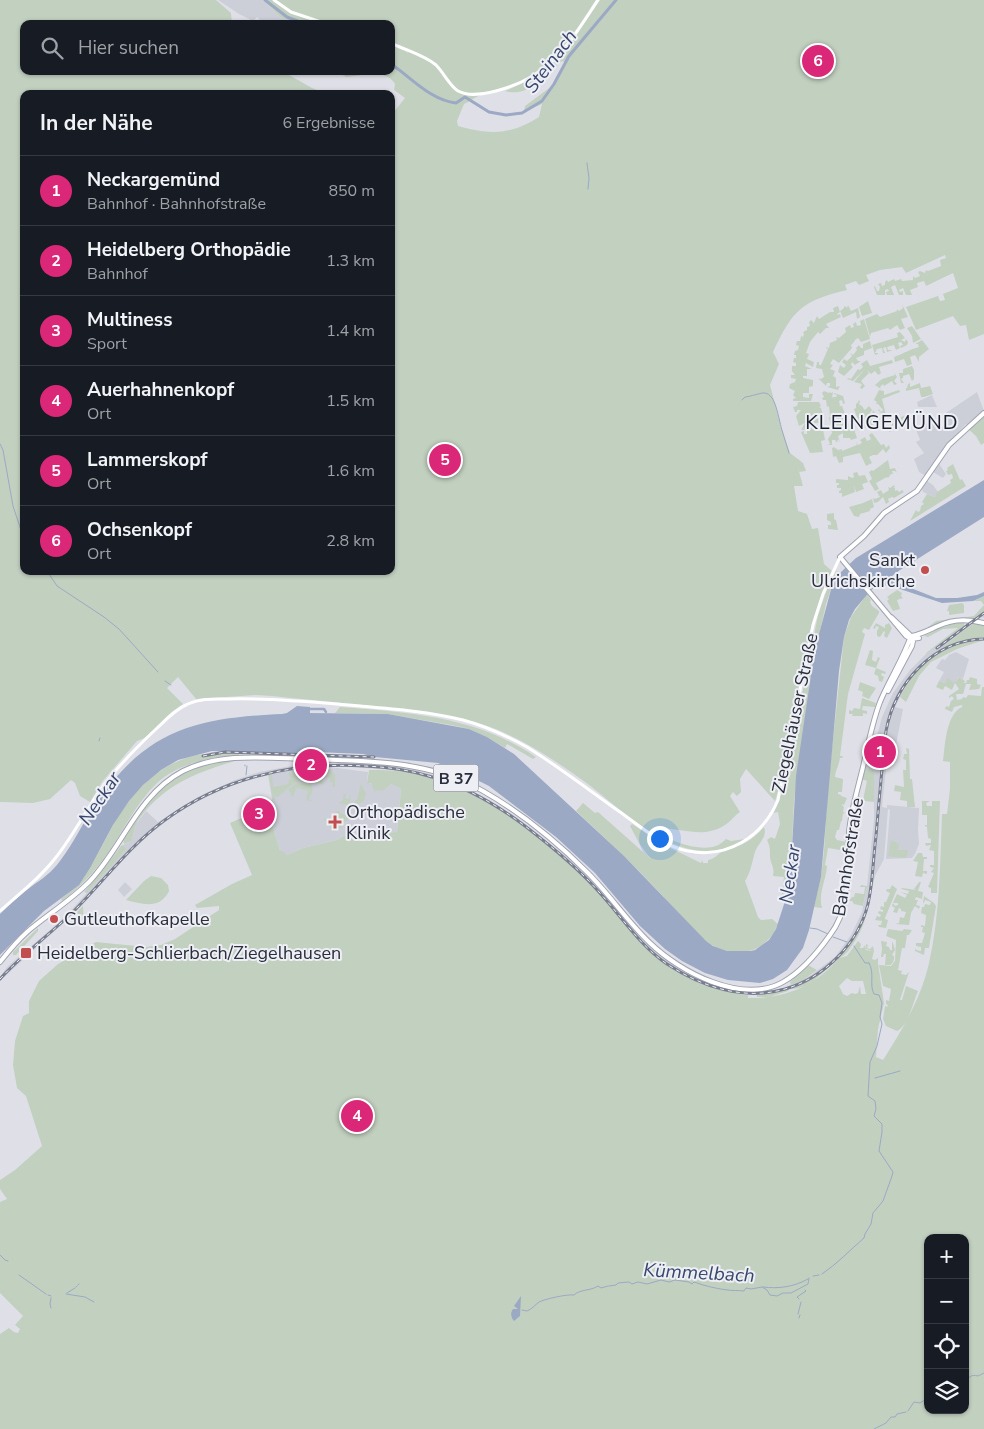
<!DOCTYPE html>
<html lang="de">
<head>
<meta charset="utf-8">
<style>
	:root { --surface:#171b24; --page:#242831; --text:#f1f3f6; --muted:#9ea1a6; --line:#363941; --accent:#db2777 }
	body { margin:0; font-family:"Nunito Sans",sans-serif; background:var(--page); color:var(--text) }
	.controls { position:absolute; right:15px; bottom:15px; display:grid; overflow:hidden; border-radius:10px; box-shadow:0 1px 4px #0004 }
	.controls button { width:45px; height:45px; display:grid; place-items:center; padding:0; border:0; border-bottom:1px solid var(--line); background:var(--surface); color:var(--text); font:25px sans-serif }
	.you { position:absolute; left:659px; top:838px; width:18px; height:18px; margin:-12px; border:4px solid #fff; border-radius:50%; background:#1a73e8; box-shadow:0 0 0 8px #1a73e833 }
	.badge { display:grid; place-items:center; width:32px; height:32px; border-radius:50%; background:var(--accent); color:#fff; font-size:16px; font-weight:700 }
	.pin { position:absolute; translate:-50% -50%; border:2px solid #fff; box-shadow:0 1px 5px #0006 }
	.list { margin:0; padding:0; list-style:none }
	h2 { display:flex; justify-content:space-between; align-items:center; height:65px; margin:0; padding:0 20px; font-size:21px }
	h2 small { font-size:16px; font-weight:400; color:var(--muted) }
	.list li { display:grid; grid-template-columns:32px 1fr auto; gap:15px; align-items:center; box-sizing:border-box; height:70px; padding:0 20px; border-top:1px solid var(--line) }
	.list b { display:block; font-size:19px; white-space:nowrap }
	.list p { margin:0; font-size:16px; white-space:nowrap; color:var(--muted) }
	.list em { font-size:16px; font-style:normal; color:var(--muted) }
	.icon { flex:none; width:28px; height:28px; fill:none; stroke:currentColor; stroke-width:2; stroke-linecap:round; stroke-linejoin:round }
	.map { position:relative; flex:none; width:984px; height:1429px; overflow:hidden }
	.search { position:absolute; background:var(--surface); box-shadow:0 1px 4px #0004; left:20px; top:20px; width:375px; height:55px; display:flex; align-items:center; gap:12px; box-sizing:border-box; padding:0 18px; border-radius:10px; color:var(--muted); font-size:19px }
	.panel { position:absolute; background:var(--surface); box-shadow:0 1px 4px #0004; left:20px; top:90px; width:375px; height:485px; border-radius:10px }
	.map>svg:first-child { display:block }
	.built { fill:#cdcfd8 }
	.green { fill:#c2d0c0; fill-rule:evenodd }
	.water { fill:#9ca9c4 }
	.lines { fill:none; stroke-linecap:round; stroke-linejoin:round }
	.stream { stroke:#9ca9c4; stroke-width:1 }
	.canal { stroke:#9ca9c4; stroke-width:2.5 }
	.river { stroke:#9ca9c4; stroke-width:3 }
	.primary-casing { stroke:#9fa3b1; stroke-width:6 }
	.secondary { stroke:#fff; stroke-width:3 }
	.primary { stroke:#fff; stroke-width:4 }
	.rail-casing { stroke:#797e8f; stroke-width:3 }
	.rail { stroke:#eeeff4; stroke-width:1; stroke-dasharray:4; stroke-linecap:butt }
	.poi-dot { fill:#c24f4d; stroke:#eeeff4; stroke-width:2 }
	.labels { text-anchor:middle; stroke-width:4; stroke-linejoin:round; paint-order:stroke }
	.shield { fill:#eeeff4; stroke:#646773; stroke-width:1 }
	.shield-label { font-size:16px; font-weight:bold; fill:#292d3c }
	.poi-label { font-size:18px; fill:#292d3c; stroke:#eeeff4; text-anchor:start }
	.street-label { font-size:18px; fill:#292d3c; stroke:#eeeff4 }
	.water-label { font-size:19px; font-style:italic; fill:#37466d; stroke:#eeeff4 }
	.quarter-label { font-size:20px; letter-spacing:1px; fill:#1b1e2d; stroke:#eeeff4 }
</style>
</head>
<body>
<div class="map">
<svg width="984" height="1429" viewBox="0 0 984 1429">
	<rect width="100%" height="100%" fill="#dfe0e7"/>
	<path class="built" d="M 218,0 L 263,0 L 280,17 L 301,24 L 264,24 L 257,17 L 253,21 L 239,14 Z
		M 977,392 L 984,411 L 967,425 L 966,424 L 948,443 L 936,459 L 946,474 L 943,478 L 933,472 L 927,481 L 933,485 L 938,492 L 935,497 L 923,492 L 920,485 L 926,476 L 919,472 L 914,459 L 924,453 L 916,442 L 920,440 L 916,430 L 932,420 L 938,429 L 946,425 L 943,415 Z
		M 932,395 L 937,407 L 918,407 L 917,402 Z
		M 984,611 L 984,618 L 982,617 L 943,647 L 975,637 L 984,637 L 984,640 L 951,647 L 923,665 L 907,683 L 895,707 L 903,709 L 893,760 L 887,760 L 882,807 L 887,808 L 887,805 L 919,808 L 918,830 L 919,844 L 915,854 L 912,858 L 886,859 L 890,810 L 888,809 L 884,859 L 875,876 L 873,877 L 869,903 L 861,927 L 843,954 L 831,964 L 813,978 L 789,989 L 757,995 L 732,993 L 709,985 L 668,965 L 641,942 L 592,886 L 561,856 L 502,811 L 462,789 L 448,783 L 414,773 L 394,770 L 337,766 L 308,770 L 299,769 L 297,768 L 265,774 L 222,789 L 184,808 L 160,824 L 144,838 L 70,916 L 0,981 L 0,977 L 7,967 L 64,918 L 127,849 L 123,845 L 129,842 L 133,836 L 136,824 L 146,811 L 158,822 L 198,797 L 235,780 L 259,772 L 296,765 L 298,762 L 326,762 L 383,765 L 415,770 L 437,776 L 469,789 L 509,813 L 567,857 L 589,878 L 643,941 L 658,954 L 673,964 L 714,985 L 729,989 L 762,992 L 784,988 L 811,975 L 835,957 L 851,935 L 862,912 L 867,886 L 874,819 L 874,770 L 866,768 L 867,760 L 872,736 L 877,736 L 882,717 L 893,693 L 910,670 L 926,654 Z
		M 956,652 L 969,659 L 963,679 L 958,677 L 956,683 L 945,683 L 939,681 L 944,672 L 936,668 L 937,666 L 942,659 L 945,660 L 949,655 Z
		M 337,768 L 368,772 L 367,782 L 370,783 L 378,790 L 385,790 L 391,784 L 401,789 L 397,832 L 345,835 L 337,840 L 303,848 L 287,855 L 280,851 L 267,807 L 272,799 L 268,775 L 293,770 L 301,774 L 312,770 Z
		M 125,882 L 132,889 L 124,897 L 118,890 Z"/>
	<path class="green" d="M 0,0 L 216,0 L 231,13 L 232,24 L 24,24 L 24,71 L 282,71 L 312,88 L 328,94 L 24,94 L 24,571 L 391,571 L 391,112 L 393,113 L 405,98 L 394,90 L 395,84 C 385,68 362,76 346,77 L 345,76 L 339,74 L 339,71 L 391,71 L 391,45 L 407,52 L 408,54 L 407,49 L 391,42 L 391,24 L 300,24 L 280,17 L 263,0 L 596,0 C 575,31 556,65 521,82 C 508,88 494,91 481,95 C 474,97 470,102 464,104 L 457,121 L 458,126 C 490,135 511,135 539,117 L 542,104 L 524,112 L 525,106 L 556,83 L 566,63 L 562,61 C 546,76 528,98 505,91 C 557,70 569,44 600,0 L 984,0 L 984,334 L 969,340 L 966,325 L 960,326 L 953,316 L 916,330 L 906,307 L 938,296 L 940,301 L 945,300 L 943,294 L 958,288 L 953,273 L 926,286 L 924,281 L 917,283 L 918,287 L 910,290 L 912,295 L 906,295 L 903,288 L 899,290 L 900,292 L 903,291 L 903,295 L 899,295 L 895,285 L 891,287 L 894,295 L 887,295 L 886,292 L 889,291 L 888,289 L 885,290 L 885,295 L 877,295 L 874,287 L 875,286 L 877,291 L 879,291 L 880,287 L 878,284 L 881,283 L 882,286 L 885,285 L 885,282 L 887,280 L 888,282 L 894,279 L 895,281 L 901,279 L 902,281 L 913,280 L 913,276 L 915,278 L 920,276 L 918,272 L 920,271 L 925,273 L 926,270 L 928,271 L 941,266 L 940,260 L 946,258 L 945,255 L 906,273 L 902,267 L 880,270 L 866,275 L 869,281 L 859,285 L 856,281 L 845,285 L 847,290 C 801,301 793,310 773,352 L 779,364 L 770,385 L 782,430 L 790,453 L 803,463 L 806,471 L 799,472 L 797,464 L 803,486 L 794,486 L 798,511 L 807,514 L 812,529 L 818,528 L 824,564 L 832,571 C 812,610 805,654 797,696 C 794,712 794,727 791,742 C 787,762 781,782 775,801 L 746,769 L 740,779 L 741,792 L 737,796 L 733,792 L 730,796 L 740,812 C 735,815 733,819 729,822 C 705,842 680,826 655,829 C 666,841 700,852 716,846 C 719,845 723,842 726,839 L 731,841 L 745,839 C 684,878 627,812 581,779 C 550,757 515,734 478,723 C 466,720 453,719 441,716 C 385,706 329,702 272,696 L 256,695 L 196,699 L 178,677 L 167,688 L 183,704 L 150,736 L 137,741 L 102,782 L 90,802 L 80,796 L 75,783 L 71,780 L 50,799 L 33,803 L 0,802 Z
		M 868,301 L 872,313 L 862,316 L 859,307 Z
		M 902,304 L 908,317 L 901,319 L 905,328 L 900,330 L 897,325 L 890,330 L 888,328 L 871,333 L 870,337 L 865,319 L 877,314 L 880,317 L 897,311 L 897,309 L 899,311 L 903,308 Z
		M 848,305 L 851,311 L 858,308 L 860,317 L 857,319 L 856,312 L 843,318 L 840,311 L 844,308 L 844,307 L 845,306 L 847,308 Z
		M 838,306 L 840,312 L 837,314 L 838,315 L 840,314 L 841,317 L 826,324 L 829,328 L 826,328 L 820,334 L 818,332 L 810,342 L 806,353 L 809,354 L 807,359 L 814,362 L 813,367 L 806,363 L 805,366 L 812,369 L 807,369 L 807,376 L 803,376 L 803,378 L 813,380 L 813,386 L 809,387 L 809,393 L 803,393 L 803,397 L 809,398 L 809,394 L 813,394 L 811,401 L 793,401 L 793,399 L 796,398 L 793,395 L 795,391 L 789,388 L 790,384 L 795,382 L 796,379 L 791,378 L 791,375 L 795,375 L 792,371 L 792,366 L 796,366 L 796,363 L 793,362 L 794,358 L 796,358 L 796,355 L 794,355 L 795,351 L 798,350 L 799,346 L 796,345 L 797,341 L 800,341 L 801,336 L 803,337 L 804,334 L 803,332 L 807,330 L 807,327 L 810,326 L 809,322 L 811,320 L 814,323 L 817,316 L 819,319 L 830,312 L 834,312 L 833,308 Z
		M 864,319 L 870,339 L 861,342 L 858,338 L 855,340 L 854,342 L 851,345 L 852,348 L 839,363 L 833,359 L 830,364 L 833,365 L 830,369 L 835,371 L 833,376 L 836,378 L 836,387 L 840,386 L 838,390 L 827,387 L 830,386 L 830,383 L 827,383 L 826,386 L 818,378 L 821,379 L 824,377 L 822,369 L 816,368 L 817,362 L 819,362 L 819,365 L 821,365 L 828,349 L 825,347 L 829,348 L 830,343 L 837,340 L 836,337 L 839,338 L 846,332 L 845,328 L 850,325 L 851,328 L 854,327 L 853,324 L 856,322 L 857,326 L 861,325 L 860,321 Z
		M 912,326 L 921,339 L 913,343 L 912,336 L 907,328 Z
		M 900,332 L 905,338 L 901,340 L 905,342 L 906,339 L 908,342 L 907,345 L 901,348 L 900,346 L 903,345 L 901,342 L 898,343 L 900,348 L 896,350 L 894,345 L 887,347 L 888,350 L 893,350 L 887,352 L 886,347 L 883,348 L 885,353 L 883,353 L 882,348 L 877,349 L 875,353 L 878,353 L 878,354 L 875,355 L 872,345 L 898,337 L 897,333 Z
		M 922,340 L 929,349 L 919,357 L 919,362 L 915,355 L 910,357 L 912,364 L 907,366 L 904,359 L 895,362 L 894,357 C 905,353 908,350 919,347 L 918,344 L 915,344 Z
		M 870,341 L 872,348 L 864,351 L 864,355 L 856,358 L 858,361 L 861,361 L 855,365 L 852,362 L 851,365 L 853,367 L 844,376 L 838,372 L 840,365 L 844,368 L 846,365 L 842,362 L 844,359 L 847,361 L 852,356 L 850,353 L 853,355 L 857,350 L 856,348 L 859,345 L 861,348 L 863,348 L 863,344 Z
		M 867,360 L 870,366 L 892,360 L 893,363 L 879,367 L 881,373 L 878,375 L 875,371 L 871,374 L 867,370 L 869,373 L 861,381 L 865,386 L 862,389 L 860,388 L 862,384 L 854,382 L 865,369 L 853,381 L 847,379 L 848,378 L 851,379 L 858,369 L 860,370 L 863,367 L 861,364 Z
		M 912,366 L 914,370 L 914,379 L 912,381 L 909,374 L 903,376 L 903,378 L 901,379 L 904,383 L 901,383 L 899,373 L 903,373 L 903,369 Z
		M 894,372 L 897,377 L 894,381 L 897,384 L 894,385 L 892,381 L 884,386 L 883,384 L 880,387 L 881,389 L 875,385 L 882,379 L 895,375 Z
		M 910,383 L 910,387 L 920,383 L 921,388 L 930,386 L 933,394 L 924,397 L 921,397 L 919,388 L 906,391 L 906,388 L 907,388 L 908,384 Z
		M 879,390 L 884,391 L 884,395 L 899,390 L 900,392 L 882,399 L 886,415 L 884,416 L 878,410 L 879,409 L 881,412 L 883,410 L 878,404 L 876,404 L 877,402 L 874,400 Z
		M 824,391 L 829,393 L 830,392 L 831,393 L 833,392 L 832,398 L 833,397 L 836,397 L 837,395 L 834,394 L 834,393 L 843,396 L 845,403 L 843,404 L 842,400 L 839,401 L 840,405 L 839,406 L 842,406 L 850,427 L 848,428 L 852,429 L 853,426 L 857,438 L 851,440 L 850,438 L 843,438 L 843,433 L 838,436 L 840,443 L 838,439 L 837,443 L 835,440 L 832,440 L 832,445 L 827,445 L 830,444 L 828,439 L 832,433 L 829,417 L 830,417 L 829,406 L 827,407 L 826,400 L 823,400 L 822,398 L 824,397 L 822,393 Z
		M 859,400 L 860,401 L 859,404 L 863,407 L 863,408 L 865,410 L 869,406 L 872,410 L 870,413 L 872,414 L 873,410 L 881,421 L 879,424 L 878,421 L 871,426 L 868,422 L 865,424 L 867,427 L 864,428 L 861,425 L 860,425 L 854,409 L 856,408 L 856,403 L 857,404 Z
		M 798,402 L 819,402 L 821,406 L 819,407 L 821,408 L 823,415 L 815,416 L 815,418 L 820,419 L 820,423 L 815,423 L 815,427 L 822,427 L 821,429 L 823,429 L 825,440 L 821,441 L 823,452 L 810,453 L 801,432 L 804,431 L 804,434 L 807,434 L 807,430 L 810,429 L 801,430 L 805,423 L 799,426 L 796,416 L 801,410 L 797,410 L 797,412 L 795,412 L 793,407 L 797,406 Z
		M 910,414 L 910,417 L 903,419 L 903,422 L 900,423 L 903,426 L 889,432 L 889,427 L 892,425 L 891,422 L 886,424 L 886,419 L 889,421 Z
		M 984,415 L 984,443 L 981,445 L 976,436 L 967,428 Z
		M 872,433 L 881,445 L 884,444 L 886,448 L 889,445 L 890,448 L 886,453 L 883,449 L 877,455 L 873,455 L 869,457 L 872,463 L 866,466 L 860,453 L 843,457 L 843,462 L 839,463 L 836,456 L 833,457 L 832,448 L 834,447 L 838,450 L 842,449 L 842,451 L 857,445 L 856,442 L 858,445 L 862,443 L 860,440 L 865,437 L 867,441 L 871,439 L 869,435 Z
		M 888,460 L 890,469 L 895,468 L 897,473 L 895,471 L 892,471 L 893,474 L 891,474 L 888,478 L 887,477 L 876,483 L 879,489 L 875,491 L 869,481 L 872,479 L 869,472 L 872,470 L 873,471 Z
		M 953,464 L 960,480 L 962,479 L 966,486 L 910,521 L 916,510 L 918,512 L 920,511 L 921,506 L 924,504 L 922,502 L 927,494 L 935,497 L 937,492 L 951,483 L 950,480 L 953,478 L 952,474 L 948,475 L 946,471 L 948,470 L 947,468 Z
		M 857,472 L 859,476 L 865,475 L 868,482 L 862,484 L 864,489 L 856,492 L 854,485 L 855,492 L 842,497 L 842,493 L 839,493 L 839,491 L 841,490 L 841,488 L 837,488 L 837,485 L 839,485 L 839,483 L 836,483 L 836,479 L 848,480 L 848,476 L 852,478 L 854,477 L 853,473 Z
		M 894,485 L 895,487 L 893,488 L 895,488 L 895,491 L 897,490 L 899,492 L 902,490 L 904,492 L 894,498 L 892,497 L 888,499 L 889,502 L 886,504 L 883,497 L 878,502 L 874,503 L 873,498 L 875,499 L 880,497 L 877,492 L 881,490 L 883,494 L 889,490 L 888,487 L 890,488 Z
		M 872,499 L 874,507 L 870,509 L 870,511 L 860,514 L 859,517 L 854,516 L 849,507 L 863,503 Z
		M 834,513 L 834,519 L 836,520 L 838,530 L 828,529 L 828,525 L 831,525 L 831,522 L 827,520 L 827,514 Z
		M 836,571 L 840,573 L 832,586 L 826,604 L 813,662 L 794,800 L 791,865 L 785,903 L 781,901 L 784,877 L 773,876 C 775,866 770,864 770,856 C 770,850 770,846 767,840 L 771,837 L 775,839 L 780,824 L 778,812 L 774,813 L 785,778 L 818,615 L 827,589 Z
		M 897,590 L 902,593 L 901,596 L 903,598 L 897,600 L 900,609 L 893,611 L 887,601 L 889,599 L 887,597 Z
		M 867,594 L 871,600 L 870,602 L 872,606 L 879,611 L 879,613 L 869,630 L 864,628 L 862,632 L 865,634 L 848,694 L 840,756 L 843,756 L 842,758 L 840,758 C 839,765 835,772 835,777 L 843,779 L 842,792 L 838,792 L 838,794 L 841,795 L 841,796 L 847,798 L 844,805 L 841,804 L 844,807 L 843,812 L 845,813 L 843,814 L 842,821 L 841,821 L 839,830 L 837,830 L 835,837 L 837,840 L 847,842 L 845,845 L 847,847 L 841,848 L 840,850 L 828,848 L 825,865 L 827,866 C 826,880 818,894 822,908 L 814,907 L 821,877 L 824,851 L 828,786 L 844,637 L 851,617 Z
		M 984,596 L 984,611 L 973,619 C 958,615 942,622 927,628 L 936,621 L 974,616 L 984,605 L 981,601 L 973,601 Z
		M 962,603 L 964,605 L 964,613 L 949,615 L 949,611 L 947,611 L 949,605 Z
		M 964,622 L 964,626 L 926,654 L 926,653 L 958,628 L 943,629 L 928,637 L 924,636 L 944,626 Z
		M 876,623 L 885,628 L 885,625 L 889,623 L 892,628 L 887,638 L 884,636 L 885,632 L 884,631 L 880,637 L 877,636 L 877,631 L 879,627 L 876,626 L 875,629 L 873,628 Z
		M 974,623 L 984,626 L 984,637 L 963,640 L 941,648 Z
		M 984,640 L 957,649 L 931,662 L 919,676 L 906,702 L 900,697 C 917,664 946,641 984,640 Z
		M 870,650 L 873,651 L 872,660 L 876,662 L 878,657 L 880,658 L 876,668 L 886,672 L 885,674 L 882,673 L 881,675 L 884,677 L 882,682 L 879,681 L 878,676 L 874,674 L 876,668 L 865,665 Z
		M 959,677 L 965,681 L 964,683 L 966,683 L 967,680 L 969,680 L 970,677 L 977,679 L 977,684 L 981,685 L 979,689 L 969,690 L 971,684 L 966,684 L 963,694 L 956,694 L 957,700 L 962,699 L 963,697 L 966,698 L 968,695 L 981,696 L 982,687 L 984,687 L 984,1429 L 0,1429 L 0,1334 L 9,1328 L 14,1332 L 18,1333 L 20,1329 L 15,1325 L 23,1316 L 0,1293 L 0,1202 L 7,1199 L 0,1189 L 0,1180 L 15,1170 L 42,1146 L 26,1096 L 17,1088 L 13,1065 L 15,1041 L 23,1016 L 29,1013 L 29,1001 L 39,981 L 58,964 L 96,942 L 146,947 L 161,945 L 175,939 L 219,910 L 219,906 L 197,908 L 195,905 L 232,884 L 252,875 L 230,823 L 267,807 L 280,851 L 282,851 L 287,855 L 303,848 L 337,840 L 345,835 L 397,832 L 401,789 L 391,784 L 385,790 L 374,791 L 371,783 L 367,783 L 369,770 C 384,770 397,770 413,773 C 474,784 537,831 581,874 C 602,895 620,920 641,943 C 668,971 710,991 748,995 L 748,998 C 784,999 816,986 839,958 C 825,969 810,990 790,989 C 797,985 807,982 814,977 C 852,953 868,920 873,877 L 875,876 C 869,900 868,923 853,944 C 849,950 846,955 839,958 L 847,956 L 858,941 L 861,944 L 860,948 L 863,948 L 865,945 L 866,950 L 873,951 L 866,949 L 866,944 L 868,945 L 867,948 L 870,949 L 873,946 L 874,951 L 872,959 L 875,960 L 878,958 L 878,963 L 884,1003 L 878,1029 L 876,1057 L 883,1060 C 902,1030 921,999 929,963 C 940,915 940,864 942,814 L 947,814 L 950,789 L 950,762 L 943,761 C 945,745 946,714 962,707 L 962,705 L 954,707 L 952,712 L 945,709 L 946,706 L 949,707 L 951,701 L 954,699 L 952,696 L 949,698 L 949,696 L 959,689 L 955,683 L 952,690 L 945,686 L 943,690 L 936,687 L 939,681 L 945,683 L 947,678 L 955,683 ZM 847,978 L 852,981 L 863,981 L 866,994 L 861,994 L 860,986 L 858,993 L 855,994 L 852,993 L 847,996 L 843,994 L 839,986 ZM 928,1238 L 965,1238 L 965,1410 L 928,1410 Z
		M 860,682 L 876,688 L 869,699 L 862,696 L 863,692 L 858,690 Z
		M 862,698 L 876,703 L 875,707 L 863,706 L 862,710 L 867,711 L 867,714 L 863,713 L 863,716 L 852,716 L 853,714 L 849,714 L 849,710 L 852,711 L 854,708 L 860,709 Z
		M 340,707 C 409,712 478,717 536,757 L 533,759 L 507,744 L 505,748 L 487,737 L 469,729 L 451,725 L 388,714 L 335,713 Z
		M 906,748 L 909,749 L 910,779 L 912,779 L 915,807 L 907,807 L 907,801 L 900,800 L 901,792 L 894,791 L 895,785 L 904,787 L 903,770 L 906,770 L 906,760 L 903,759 L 904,754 L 907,754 Z
		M 211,752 L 238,753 L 239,755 C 211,757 179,763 157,783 C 137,802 123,831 107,854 C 94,873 79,888 62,901 L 61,899 C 85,881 94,860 108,835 C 128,796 157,761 203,754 L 202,758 L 208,756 Z
		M 229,760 L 235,761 C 194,773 162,786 137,822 C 134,828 134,835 131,841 L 124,844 L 123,838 C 152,795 175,767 229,760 Z
		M 866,768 L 874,770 L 874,802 L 857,800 L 858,796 L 860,796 L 860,799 L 863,800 L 867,781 L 862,779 Z
		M 325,769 L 329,769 L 335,775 L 335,787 L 332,787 L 333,783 L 330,782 L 330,778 L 325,777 L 322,781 L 325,784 L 296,782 L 308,779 L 309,780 L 321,779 L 325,774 Z
		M 312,770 L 321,770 L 323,774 L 322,776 C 304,773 291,785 278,797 L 275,796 L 274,798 L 276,800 L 273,800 L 269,775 L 272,775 L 273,787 L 288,784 L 290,778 L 288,773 L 300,775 L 313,772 Z
		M 296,783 L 311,784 L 313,789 L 309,799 L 314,802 L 306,800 L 308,791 L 297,788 L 296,788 L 293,797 L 291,796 L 291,793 L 288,790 Z
		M 361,783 L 366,794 L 363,802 L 351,806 L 339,803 L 340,801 L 342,802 L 344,794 L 346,794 L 345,798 L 349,799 L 350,795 L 351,795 L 350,802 L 354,804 L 355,800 L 357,800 Z
		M 922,801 L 930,801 L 926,803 L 927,806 L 932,806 L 932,801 L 940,801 L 937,893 L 931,893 L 931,888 L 928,887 L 934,873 L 931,872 L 934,868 L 930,867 L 930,865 L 934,865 L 934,851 L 929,850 L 931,845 L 926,846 L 925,843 L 931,843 L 931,839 L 928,838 L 927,827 L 925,826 L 925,825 L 927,825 L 927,815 L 922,815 Z
		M 583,803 L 595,813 L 598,812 L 651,859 L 639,843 L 630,826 L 632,824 L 666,846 L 701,863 L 702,860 L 703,863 L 708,863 L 708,860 C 715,859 717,854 722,852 C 740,846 751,842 764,827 C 768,837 758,843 755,852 C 752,862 751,872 745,881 L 758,917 L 761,920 L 772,919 L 778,924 C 767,952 738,960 712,945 C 691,934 677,911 661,894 C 634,865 605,838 576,811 Z
		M 335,811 L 340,811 L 340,813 L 347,816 L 348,820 L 342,823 L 344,826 L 334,832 L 324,819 L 324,818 L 335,821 L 337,813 Z
		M 891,840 L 899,844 L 898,850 L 908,850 L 907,856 L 905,858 L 888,856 Z
		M 123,845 L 127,849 L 87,893 L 84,892 L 98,876 L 121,846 Z
		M 918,853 L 922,853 L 923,857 L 927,857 L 927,859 L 924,859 L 923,871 L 927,871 L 927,874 L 923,873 L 922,877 L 915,876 L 918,862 L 913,861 Z
		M 151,876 L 161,878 L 168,885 L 169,891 C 160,910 142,904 126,900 L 144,881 Z
		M 919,882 L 921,882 L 918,891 L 923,892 L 922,899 L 916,897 L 915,900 L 918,900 L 916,905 L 920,906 L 919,909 L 915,906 L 911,913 L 909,925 L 895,924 L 899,923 L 900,917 L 904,918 L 906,912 L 901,911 L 901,909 L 899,908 L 897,913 L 893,912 L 895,908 L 892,906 L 893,903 L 895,906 L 898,905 L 898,903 L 893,903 L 897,894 L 905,898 L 907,895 L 900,892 L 908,894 L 909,891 L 901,889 L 902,888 L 916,890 L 914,889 Z
		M 861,885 L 867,886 L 863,906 L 854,904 L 852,901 L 849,901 L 852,897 L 854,897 L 855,893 L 864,894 L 865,887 L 860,887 Z
		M 892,885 L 897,889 L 885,918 L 885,919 L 888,920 L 886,928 L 879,927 L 878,925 L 881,925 L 882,921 L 875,920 L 877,916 L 880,917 L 881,915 L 878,913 L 879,911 L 883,912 L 883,910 L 880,909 L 881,906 L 884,907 L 884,902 L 886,902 L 890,893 L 886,891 L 887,889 L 890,889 Z
		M 924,896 L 934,903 L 936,906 L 929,948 L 925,948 L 924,955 L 926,956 L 915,951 L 915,948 L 916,950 L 921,951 L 921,947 L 916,946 L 916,943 L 922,943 L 925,933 L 922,932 L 923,927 L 921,927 L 921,925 L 925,926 L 926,915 L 921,913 L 922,907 L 924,907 L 925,904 L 930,905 L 931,902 L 925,900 L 924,903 L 923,902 Z
		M 83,906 L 84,925 L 69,921 L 69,920 Z
		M 38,928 L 38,931 L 16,955 L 13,955 L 13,952 Z
		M 888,929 L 902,931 L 904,929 L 912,930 L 909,935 L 907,935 L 905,948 L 902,948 L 898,970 L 902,971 L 901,974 L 906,975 L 909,972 L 900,1000 L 902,1000 L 906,986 L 918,991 C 913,1002 909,1025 897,1031 L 886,1026 L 883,1019 L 885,1006 L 887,1007 L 888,1005 L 886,1004 L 886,1000 L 889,1001 L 891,989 L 883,986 L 879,965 L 891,966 L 895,961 L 896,940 L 886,936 Z
		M 881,941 L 887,942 L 886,946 L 889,947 L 890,950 L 892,950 L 892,942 L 893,943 L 895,950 L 892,955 L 894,956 C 894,960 894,963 890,965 L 885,965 L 886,954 L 884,954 L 883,957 L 881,957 L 882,949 Z
		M 808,965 L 817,970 L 803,980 L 791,985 L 790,982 Z
		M 789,989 L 788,991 L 769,997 L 757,997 L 757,995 Z"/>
	<path class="water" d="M 984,480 L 984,517 L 900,570 L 888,579 L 936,598 L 957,598 L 977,595 L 984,592 L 984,596 L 973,601 L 942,603 L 891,586 L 880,585 L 871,590 L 855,609 L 849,620 L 844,637 L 839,671 L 821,877 L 809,930 L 803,948 L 787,970 L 773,979 L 760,983 L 728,980 L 705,973 L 682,961 L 665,949 L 640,926 L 595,873 L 556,837 L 489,786 L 469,776 L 438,763 L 375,757 L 363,754 L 316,752 L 291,754 L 212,751 L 178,760 L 161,770 L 143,785 L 129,801 L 113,825 L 90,868 L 79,885 L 44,911 L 0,955 L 0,914 C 10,904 20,895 32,886 C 42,879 52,872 60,861 C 74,843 83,822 96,803 C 148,729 195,718 282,714 L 287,713 L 297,706 L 310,707 L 310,713 L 388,714 L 469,729 L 487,737 L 514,754 L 624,856 L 706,941 L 713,946 L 727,951 L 751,951 L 755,950 L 769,940 L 776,929 L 786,898 L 791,865 L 796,776 L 813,662 L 819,634 L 832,586 L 840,573 L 856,558 Z
		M 521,1296 L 520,1316 L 514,1321 C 511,1318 510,1313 513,1309 L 518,1309 L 514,1306 Z"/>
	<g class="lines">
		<path class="stream" d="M 587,163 L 589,178 L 588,189
			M 742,400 L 745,397 C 749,397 763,392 765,393 C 776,395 778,417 781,426
			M 781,427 L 789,453
			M 0,444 L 3,450 L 13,506 L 24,539
			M 47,571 L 57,586 L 104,617 L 119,629 L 158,672
			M 165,681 L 171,685
			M 99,741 L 100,738
			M 245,765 L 245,766
			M 246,775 L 247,766
			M 810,928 L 817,929 L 828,934
			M 833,937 L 847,942
			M 854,946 L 865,963 L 869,963
			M 875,1078 L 900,1071
			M 0,1255 L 5,1260 L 8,1261
			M 822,1274 C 837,1264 850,1250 864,1238 L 865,1234 L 871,1224 L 873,1213 L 883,1201 L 892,1176 L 893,1172 L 879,1151 L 882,1132 L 882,1124 L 874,1116 L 876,1109 L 875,1101 L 868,1096 L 870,1062 L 877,1046 L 882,1024 L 880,1017 L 882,1003 L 879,995 L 874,994 C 869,985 875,973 869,963
			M 19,1275 L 46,1294
			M 813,1276 L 819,1275
			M 78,1285 L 79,1284
			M 609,1286 L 616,1285 L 618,1283 L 629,1282 L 632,1284 L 638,1282 L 647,1284 L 661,1280 L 669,1282 L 675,1280 L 689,1282 L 692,1284 L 694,1282 C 705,1286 718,1289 728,1290 C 733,1291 738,1290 744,1291 L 746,1288 L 751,1289 L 762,1287 L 767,1290 L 770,1295 L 777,1296 L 783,1293 L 791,1293 L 808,1284 L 809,1278
			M 76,1287 L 77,1286
			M 763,1287 C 778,1289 794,1287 808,1279
			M 67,1293 L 75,1288
			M 66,1294 L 85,1297 L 94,1302
			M 48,1295 L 51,1296
			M 51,1298 L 50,1304 L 51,1308
			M 799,1299 L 797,1297 L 806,1291 L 805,1290
			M 522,1310 L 527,1311 C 532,1309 535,1305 539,1302 C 545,1299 567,1294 574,1295 C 580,1289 591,1291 598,1286 L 601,1288 L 608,1286
			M 798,1314 L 801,1302
			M 799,1318 L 800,1315
			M 965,1383 C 969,1377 971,1374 978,1376 L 984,1373
			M 908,1411 L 914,1402 L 920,1403 L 928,1398
			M 874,1429 L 886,1423 L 891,1417 L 895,1417 L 897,1414 L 906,1412"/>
		<path class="canal" d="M 310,709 L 324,709 L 326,712"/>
		<path class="river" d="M 265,0 L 287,17 L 305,24
			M 391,64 C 412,78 430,100 456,103 L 465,97 L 489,112 L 506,115 L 522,113 L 542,101 L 554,84 L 569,56 L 616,0"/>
		<g class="primary-casing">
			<path id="primary" d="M 891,617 L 911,636
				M 912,636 C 922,634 929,630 938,626 C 952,619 969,619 984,623
				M 919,638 L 911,639 L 906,636 L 840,557 L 864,536 L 884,513 L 917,491 L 949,445 L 984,413
				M 888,691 L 912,646 L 914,636
				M 0,962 C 8,952 17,941 27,932 C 47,915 70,901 89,882 C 123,847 137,795 183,771 C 221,752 267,758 308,759 C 368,761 429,760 483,791 C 520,812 558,843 588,873 C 610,895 627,921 650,943 C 680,972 742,1005 783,982 C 801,972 818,952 830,935 C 852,907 847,866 849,832 C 851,810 858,788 863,767 C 868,745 872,723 880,702 C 889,680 903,659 911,636"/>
		</g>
		<path class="secondary" d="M 274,0 L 291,12 L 327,24
			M 391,43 C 405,50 424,55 436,65 C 444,73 449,85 458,91 C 469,97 484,94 496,91 C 551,77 569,44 598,0
			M 0,911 C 20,893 41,877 57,856 C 75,833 87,808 104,785 C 119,765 137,747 155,730 C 165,721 175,709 188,704 C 201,698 215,699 229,699 C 265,698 301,701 337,704 C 379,708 422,710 463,720 C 485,726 507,736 527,747 C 559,767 589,790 620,812 C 641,827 662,846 688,851 C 728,859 763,836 778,800 L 813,625 L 823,594 L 840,557"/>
		<use href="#primary" class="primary"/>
		<g class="rail-casing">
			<path id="rail" d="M 937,648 L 984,613
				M 203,756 L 225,752 L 374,757
				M 0,979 C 22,955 49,935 73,912 C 104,881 129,846 165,820 C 224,777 293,762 365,766 C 387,767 410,770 432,777 C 466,787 497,805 525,826 C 551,846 577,867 599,892 C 621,916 640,946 667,964 C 702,987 744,1001 785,989 C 824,978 858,944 868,904 C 873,882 873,859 876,836 C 879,801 882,766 886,731 C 895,683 933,640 984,639"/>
		</g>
		<use href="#rail" class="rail"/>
	</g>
	<g class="poi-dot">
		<circle cx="925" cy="570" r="5"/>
		<path d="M332.5 814.5h5v5h5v5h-5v5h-5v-5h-5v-5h5z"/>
		<circle cx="54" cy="919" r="5"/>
		<rect x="20" y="947" width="12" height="12" rx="2.5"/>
	</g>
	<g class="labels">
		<rect class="shield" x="433.5" y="764.5" width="45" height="27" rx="4"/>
		<g class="shield-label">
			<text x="456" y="784">B 37</text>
		</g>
		<g class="poi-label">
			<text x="915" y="566" text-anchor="end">Sankt<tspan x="915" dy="21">Ulrichskirche</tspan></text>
			<text x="346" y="818">Orthopädische<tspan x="346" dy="21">Klinik</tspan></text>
			<text x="64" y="925">Gutleuthofkapelle</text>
			<text x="37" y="959">Heidelberg-Schlierbach/Ziegelhausen</text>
		</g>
		<g class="street-label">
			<text transform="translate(795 713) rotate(-78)" y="6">Ziegelhäuser Straße</text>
			<text transform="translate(848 857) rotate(-81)" y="6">Bahnhofstraße</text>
		</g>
		<g class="water-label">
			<text transform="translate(550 61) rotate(-53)" y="7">Steinach</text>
			<text transform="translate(99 798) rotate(-56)" y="7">Neckar</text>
			<text transform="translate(789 874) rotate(-82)" y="7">Neckar</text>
			<text transform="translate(699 1272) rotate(3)" y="7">Kümmelbach</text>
		</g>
		<g class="quarter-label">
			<text x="882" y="429">KLEINGEMÜND</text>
		</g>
	</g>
</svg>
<div class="controls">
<button>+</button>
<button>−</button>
<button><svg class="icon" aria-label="locate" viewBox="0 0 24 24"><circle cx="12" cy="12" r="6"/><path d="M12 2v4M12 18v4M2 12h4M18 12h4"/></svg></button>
<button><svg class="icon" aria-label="layers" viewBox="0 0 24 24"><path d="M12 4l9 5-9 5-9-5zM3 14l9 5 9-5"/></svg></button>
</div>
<div class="you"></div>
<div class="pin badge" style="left:880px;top:752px">1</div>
<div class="pin badge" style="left:311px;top:765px">2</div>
<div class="pin badge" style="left:259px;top:814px">3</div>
<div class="pin badge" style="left:357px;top:1116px">4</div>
<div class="pin badge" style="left:445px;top:460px">5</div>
<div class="pin badge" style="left:818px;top:61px">6</div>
<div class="search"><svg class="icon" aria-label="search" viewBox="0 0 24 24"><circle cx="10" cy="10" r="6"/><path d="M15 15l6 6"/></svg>Hier suchen</div>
<section class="panel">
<h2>In der Nähe<small>6 Ergebnisse</small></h2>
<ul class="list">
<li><span class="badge">1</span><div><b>Neckargemünd</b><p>Bahnhof · Bahnhofstraße</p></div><em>850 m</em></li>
<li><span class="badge">2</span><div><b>Heidelberg Orthopädie</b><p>Bahnhof</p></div><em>1.3 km</em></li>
<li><span class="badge">3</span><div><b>Multiness</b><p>Sport</p></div><em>1.4 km</em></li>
<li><span class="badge">4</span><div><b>Auerhahnenkopf</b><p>Ort</p></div><em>1.5 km</em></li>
<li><span class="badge">5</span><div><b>Lammerskopf</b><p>Ort</p></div><em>1.6 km</em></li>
<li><span class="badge">6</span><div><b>Ochsenkopf</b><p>Ort</p></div><em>2.8 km</em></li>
</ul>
</section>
</div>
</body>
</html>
